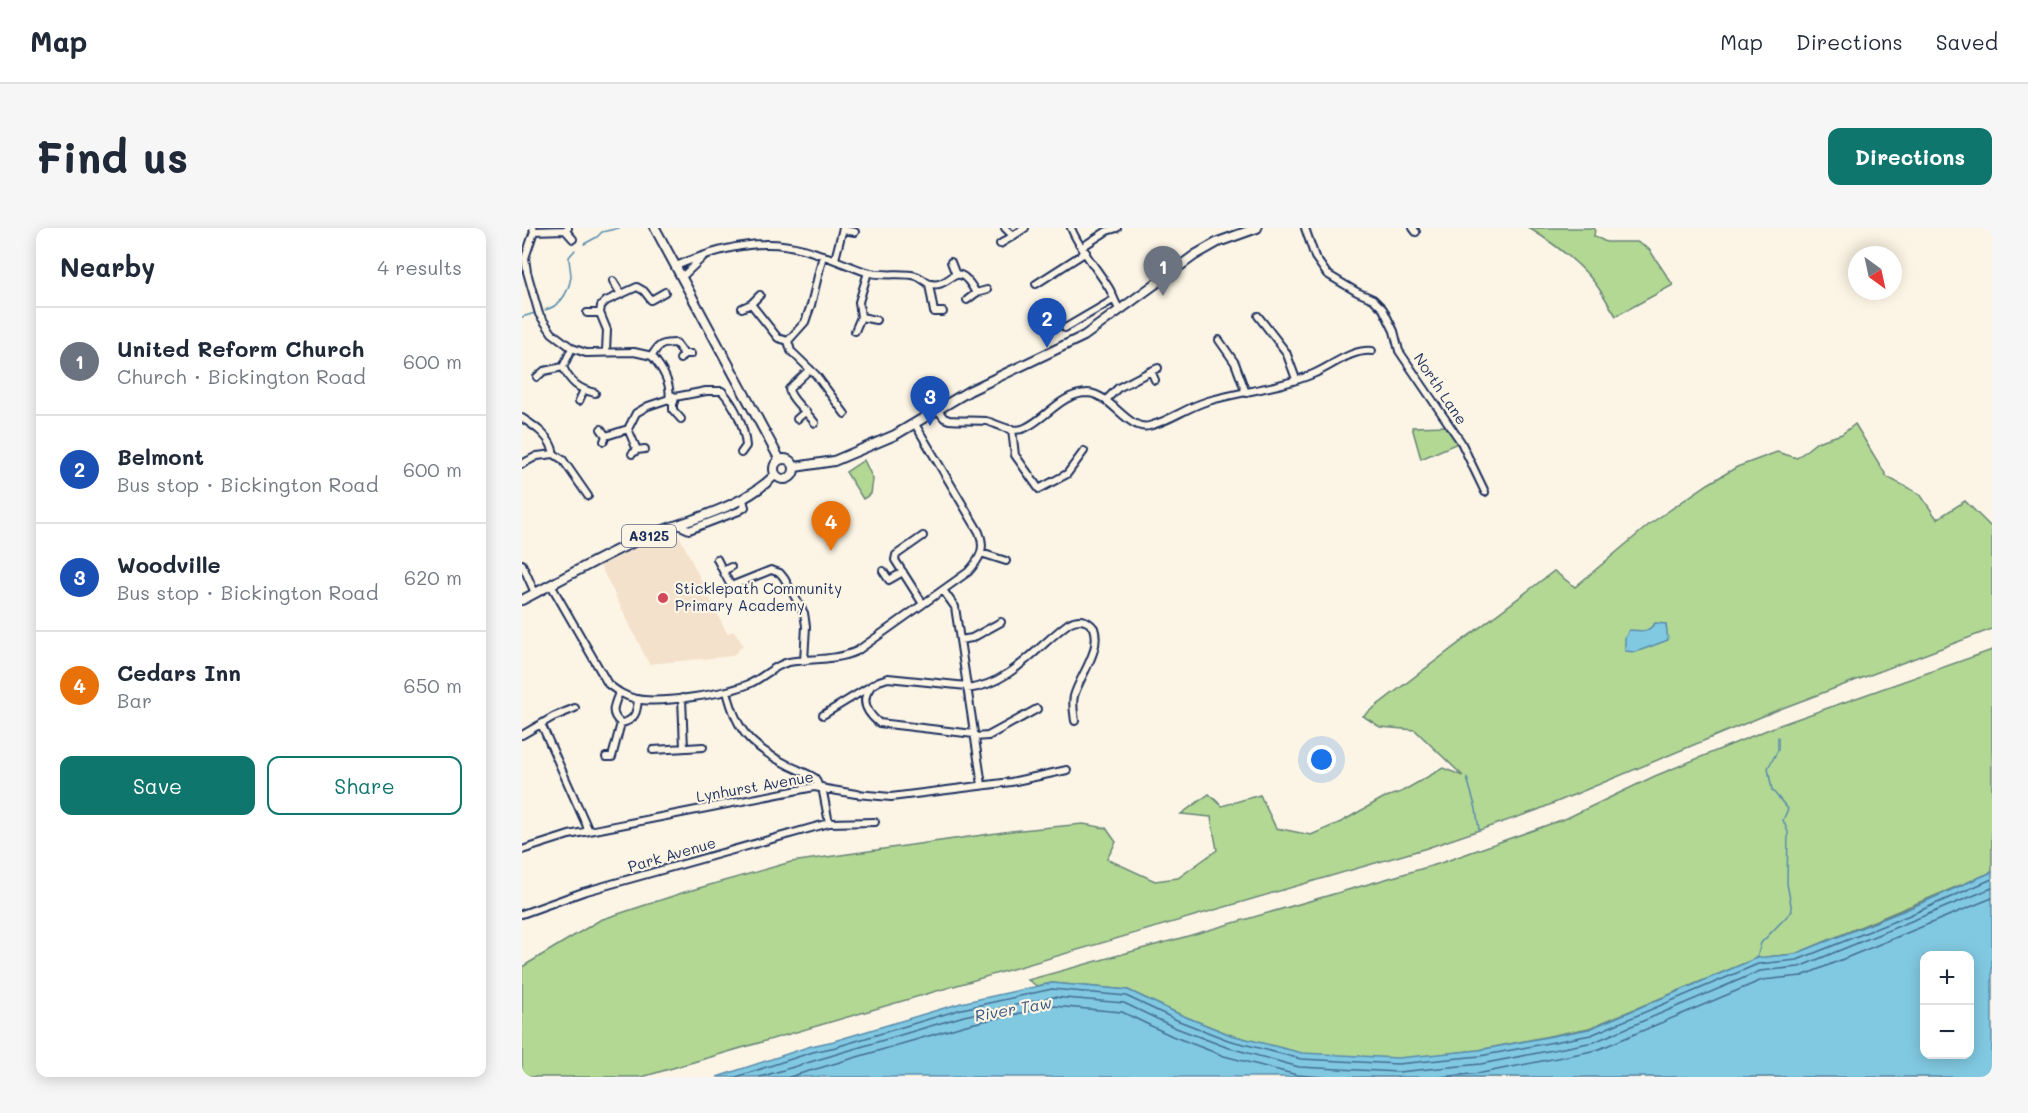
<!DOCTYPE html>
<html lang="en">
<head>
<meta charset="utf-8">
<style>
	:root { --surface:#fff; --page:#f6f6f7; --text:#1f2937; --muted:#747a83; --line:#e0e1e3; --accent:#0f766e }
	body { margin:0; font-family:Mali,sans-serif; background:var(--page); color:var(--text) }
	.controls { position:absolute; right:18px; bottom:18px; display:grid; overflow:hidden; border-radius:12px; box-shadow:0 3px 15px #0003 }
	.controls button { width:54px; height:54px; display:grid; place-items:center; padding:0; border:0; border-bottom:2px solid var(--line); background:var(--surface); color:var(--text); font:30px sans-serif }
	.compass { position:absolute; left:1326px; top:18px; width:54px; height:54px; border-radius:50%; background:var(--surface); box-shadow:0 3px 15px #0003; rotate:147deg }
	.you { position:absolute; left:800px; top:532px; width:21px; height:21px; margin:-15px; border:4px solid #fff; border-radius:50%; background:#1a73e8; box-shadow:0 0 0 9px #1a73e833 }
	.badge { display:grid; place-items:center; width:39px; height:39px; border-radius:50%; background:var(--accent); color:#fff; font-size:20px; font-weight:700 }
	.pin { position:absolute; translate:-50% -50px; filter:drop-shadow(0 2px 3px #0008) }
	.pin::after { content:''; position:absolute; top:32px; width:21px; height:18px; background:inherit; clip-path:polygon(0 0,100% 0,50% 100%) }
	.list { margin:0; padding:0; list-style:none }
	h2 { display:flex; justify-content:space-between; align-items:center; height:78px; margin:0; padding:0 24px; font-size:26px }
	h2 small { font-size:20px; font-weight:400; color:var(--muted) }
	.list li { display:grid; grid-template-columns:39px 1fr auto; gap:18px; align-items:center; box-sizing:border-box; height:108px; padding:0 24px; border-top:2px solid var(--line) }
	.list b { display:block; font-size:22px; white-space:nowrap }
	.list p { margin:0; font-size:20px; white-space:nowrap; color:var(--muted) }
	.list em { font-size:20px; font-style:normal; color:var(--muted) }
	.actions { display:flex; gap:12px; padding:18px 24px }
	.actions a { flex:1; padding:14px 0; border:2px solid var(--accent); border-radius:12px; text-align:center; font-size:21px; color:var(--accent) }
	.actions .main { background:var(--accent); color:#fff }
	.map { position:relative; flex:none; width:1470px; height:849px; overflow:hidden; border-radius:12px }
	header { display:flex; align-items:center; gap:36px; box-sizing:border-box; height:84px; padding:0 30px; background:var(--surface); border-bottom:2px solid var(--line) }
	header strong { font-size:28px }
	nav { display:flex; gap:33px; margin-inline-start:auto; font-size:21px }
	.intro { display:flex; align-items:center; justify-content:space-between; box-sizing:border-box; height:144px; padding:0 36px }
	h1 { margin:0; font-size:42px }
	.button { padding:15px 27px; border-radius:12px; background:var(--accent); color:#fff; font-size:21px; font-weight:700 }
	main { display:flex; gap:36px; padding:0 36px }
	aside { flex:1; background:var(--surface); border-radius:12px; box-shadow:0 3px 15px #0003 }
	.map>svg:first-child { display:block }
	.built { fill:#f4e1cc }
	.green { fill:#b3d893; stroke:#678478; stroke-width:1.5; fill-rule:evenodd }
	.water { fill:#81c9e1; stroke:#588bad; stroke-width:1.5; fill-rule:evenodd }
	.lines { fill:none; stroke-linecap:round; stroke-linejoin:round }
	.shore { stroke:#446d92; stroke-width:1.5 }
	.stream { stroke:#588bad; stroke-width:1.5 }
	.minor-casing { stroke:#1b2f5e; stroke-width:10 }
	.major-casing { stroke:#1b2f5e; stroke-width:12 }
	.minor { stroke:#fcf5e5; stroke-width:6 }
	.major { stroke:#fcf5e5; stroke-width:8 }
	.poi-dot { fill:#d1495b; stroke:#fcf5e5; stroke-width:2 }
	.labels { text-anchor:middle; stroke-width:4.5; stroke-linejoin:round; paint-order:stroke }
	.shield { fill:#fcf5e5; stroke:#5e6a86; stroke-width:1.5 }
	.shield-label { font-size:14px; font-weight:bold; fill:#1b2f5e }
	.street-label { font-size:15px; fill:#1b2f5e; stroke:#fcf5e5 }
	.poi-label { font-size:15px; fill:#1b2f5e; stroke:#fcf5e5; text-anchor:start }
	.water-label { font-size:16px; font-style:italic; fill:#34567f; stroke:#fcf5e5 }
</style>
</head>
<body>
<header>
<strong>Map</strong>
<nav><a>Map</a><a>Directions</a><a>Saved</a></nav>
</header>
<div class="intro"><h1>Find us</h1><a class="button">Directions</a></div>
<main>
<aside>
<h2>Nearby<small>4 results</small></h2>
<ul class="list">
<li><span class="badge" style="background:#6b7280">1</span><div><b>United Reform Church</b><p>Church · Bickington Road</p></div><em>600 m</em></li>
<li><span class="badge" style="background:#1a4fb4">2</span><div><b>Belmont</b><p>Bus stop · Bickington Road</p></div><em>600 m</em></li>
<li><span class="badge" style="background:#1a4fb4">3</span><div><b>Woodville</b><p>Bus stop · Bickington Road</p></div><em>620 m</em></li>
<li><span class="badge" style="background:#e8710a">4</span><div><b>Cedars Inn</b><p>Bar</p></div><em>650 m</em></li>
</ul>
<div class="actions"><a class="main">Save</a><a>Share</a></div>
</aside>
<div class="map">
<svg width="1470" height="849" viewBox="0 0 1470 849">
	<rect width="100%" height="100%" fill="#fcf5e5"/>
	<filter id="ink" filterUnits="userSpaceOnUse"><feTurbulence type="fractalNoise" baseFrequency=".0167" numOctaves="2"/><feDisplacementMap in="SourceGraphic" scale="12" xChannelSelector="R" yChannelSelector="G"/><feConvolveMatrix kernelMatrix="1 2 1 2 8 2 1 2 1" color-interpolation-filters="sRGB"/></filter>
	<g filter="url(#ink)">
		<path class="built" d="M 155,303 L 205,405 L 212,403 L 221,417 L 211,428 L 127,436 L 78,337 L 96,329 L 117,317 Z"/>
		<path class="green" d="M 1007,0 L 1070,0 L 1073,1 L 1072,8 L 1084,14 L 1115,14 L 1127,21 L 1151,57 L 1094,88 C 1087,77 1081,66 1073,55 C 1056,33 1031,15 1007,0 Z
			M 1333,196 L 1365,249 L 1398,266 L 1415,291 L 1443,273 L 1470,300 L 1470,401 L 1258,481 L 1013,583 L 905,620 L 120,849 L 0,849 L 0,739 L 78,692 L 163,664 L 269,634 L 489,603 L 561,596 L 584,600 L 594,614 L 585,631 L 633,653 L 656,650 L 695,622 L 689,589 L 659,586 L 687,566 L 700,578 L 738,567 L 754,600 L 789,607 L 819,594 L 861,570 L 879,564 L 921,540 L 941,548 L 893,502 L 858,499 L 841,488 L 1032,343 L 1053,359 L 1129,295 L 1186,256 L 1215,239 L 1255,224 L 1275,230 L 1295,214 L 1320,206 Z
			M 926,198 L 936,215 L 899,231 L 890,199 Z
			M 342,232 L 351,251 L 349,266 L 341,271 L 324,244 Z
			M 1470,422 L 1470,644 L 1273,726 L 1235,730 L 1067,800 L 957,822 L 886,830 L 956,824 L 1066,802 L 1273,727 L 1463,649 L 1470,849 L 824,849 L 735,814 L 709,807 L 659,787 L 606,762 L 530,755 L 515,758 L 506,752 L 659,710 L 916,636 L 1045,590 L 1133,548 L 1252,499 ZM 1402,728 L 1448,728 L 1448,826 L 1402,826 Z"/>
		<path class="water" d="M 1133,395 L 1144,396 L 1146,412 L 1114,424 L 1103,423 L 1103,410 L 1107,402 C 1119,403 1126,405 1133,395 Z
			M 1470,644 L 1470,849 L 195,849 L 289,818 L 312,813 L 439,775 L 530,755 L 606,762 L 659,787 L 709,807 L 780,825 L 876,830 L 957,822 L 1067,801 L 1235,730 L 1273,726 L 1386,681 ZM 1402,728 L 1448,728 L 1448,826 L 1402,826 Z"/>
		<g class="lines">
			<path class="shore" d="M 214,849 L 291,824 L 314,819 L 440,781 L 530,761 L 604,768 L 657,793 L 706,812 L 779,831 L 876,836 L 958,828 L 1069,807 L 1236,736 L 1275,732 L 1388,687 L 1470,651
				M 238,849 L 442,788 L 531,769 L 602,775 L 654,800 L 704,819 L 777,839 L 876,844 L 959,836 L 1072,814 L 1238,743 L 1277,739 L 1470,660
				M 267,849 L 444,797 L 531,778 L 600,784 L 650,808 L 702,828 L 775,847 L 801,849
				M 917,849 L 960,845 L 1075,822 L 1240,752 L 1280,748 L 1470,670"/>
			<path class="stream" d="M 62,16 L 75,9 L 80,4 L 97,0
				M 23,82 C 38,78 46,66 49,49 C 49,43 47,36 47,29 L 53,22
				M 0,89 L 13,85
				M 945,550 L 954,581 L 957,602
				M 1235,730 L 1239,715 L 1270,683 L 1265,655 L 1266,604 L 1261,592 L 1266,581 L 1250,562 L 1246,540 L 1256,522 L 1256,509"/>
			<g class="minor-casing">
				<path id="minor" d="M 11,0 L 12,3 L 3,30 L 5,44 L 17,86 L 30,105 L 50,120 L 64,125 L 112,124 L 130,128 C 140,140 150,157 147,172 L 152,174 L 153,169 L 149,167
					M 549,0 C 557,20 573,38 585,57 C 591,65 592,74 598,82
					M 783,0 L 793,29 L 805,46 L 835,64 L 851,71 L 861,81 L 872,103 L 877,123 L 939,214 L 963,264
					M 891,0 L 894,4
					M 43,2 L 51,11
					M 321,2 L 333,4
					M 12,3 L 43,2 L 46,0
					M 491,8 L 503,0
					M 478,16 L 491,8 L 483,0
					M 560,19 L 585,3 L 595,0
					M 301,27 L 289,77 L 283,94 L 266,113 L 269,123 L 294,147 L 323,186
					M 313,31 L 321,0
					M 429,34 L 434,47
					M 154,38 C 180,27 213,16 243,16 C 280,15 310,32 344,44 C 361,49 381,44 394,48 C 398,49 402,53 406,55 C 430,64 432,25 454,65
					M 160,49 L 180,30
					M 91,53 L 99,66
					M 407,56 L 412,84 L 421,84
					M 514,56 L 564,24
					M 238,67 L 229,76 L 256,110 L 266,113
					M 445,72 L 454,65 L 465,62
					M 220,80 L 229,76
					M 65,85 L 78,85
					M 736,88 L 764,124 L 774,151
					M 339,89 L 354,92
					M 543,100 L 591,72
					M 333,103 L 339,89 L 337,74 L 346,44
					M 697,112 L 713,135 L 724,165
					M 50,120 L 41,139 C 48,154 56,161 73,165
					M 84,123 L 85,102 L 78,85 L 79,78 L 84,73 L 115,59 L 122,63 L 129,72 L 143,64
					M 130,128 C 136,116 141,115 154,115 L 162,126
					M 158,131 L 162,126 L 169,126
					M 288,141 L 267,161 C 268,171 286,185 293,195
					M 15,149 L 22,143 L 41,139
					M 633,152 L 629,143 L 636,140
					M 153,169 L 184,163 L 200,163 C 213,178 222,198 224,218 L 219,225
					M 584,172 L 596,160 L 629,143
					M 57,173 L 62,162
					M 151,174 L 151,182 L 159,191
					M 415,181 L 422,190 L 427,192 C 439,193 452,192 464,193 C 477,196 490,206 503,200 C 525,190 539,165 566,165 C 589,166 606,203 627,198 C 648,193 665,179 686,173 C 720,163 758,160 791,146 C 810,138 829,121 850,123
					M 0,190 C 14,199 29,209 32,226 L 41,232 L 66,268
					M 275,191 L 284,183
					M 79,201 L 84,208 L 82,213
					M 490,201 L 493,227 L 517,261 L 545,246 L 562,223
					M 84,208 L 106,201
					M 115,222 L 106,201 L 114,185 L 126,178 L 147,171
					M 110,226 L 115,222 L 123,221
					M 0,236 L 15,228 L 32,226
					M 156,297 L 167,302 L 217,283 L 223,279 L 221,272
					M 459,325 L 484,333
					M 195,331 L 201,343
					M 0,336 L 13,365
					M 209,339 L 201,343 L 209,358 L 249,342 L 258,345 L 262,350 L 282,385 L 284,398 L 282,433
					M 361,343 L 367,352 L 381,344
					M 29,357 L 86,456 C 95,463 102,468 114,471 C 138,476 204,466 227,456 C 241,450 252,437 267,434 C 290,430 313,433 335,423 L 446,344 C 458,331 464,321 457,304 L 393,196
					M 421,362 L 433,379 L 460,557
					M 401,376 L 373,332 L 374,327 L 401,308
					M 438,412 L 450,410 L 479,394
					M 348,460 C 338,473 345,485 357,495 L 452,506
					M 445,461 C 489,456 514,419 547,395 C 556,390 565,391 572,400 C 580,422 558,447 552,468 C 550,476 552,485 553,493
					M 205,463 C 215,505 230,519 268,538 C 276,542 285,545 293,550 L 297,559
					M 97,465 C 92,477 87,486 99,495 C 113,493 115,484 116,471
					M 160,470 L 162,520
					M 301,487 L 357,453 L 366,450 L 445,458
					M 18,497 L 21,500 L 67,603
					M 0,507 L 31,489 L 53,480
					M 453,509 L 466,508 L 515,481
					M 131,522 L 181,519
					M 84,529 L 90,529 L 99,495
					M 300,559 L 307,595
					M 0,622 L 47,607 L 292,559 L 334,566 L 369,569 L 489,554 L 545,542
					M 0,686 L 61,664 L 307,595 L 353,594"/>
			</g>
			<g class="major-casing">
				<path id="major" d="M 133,0 L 258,232
					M252 241a10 10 0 1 1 20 0a10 10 0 1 1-20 0Z
					M 273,239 L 312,233 L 373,207 L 447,163 L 562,108 L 673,27 L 696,14 L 735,0
					M 0,372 C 38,352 75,331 114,313 C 162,291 214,285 253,247"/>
			</g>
			<use href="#minor" class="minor"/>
			<use href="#major" class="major"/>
		</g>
	</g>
	<circle class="poi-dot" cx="141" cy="370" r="6"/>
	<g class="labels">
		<rect class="shield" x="100" y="297" width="54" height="22" rx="4.5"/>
		<g class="shield-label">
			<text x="127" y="313">A3125</text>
		</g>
		<g class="street-label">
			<text transform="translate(918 161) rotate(56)" y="5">North Lane</text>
			<text transform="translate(233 559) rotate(-10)" y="5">Lynhurst Avenue</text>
			<text transform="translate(150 627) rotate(-16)" y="5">Park Avenue</text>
		</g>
		<g class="poi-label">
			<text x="153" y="366">Sticklepath Community<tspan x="153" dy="17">Primary Academy</tspan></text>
		</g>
		<g class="water-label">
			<text transform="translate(491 781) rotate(-10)" y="6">River Taw</text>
		</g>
	</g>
</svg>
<div class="controls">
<button>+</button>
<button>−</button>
</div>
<svg class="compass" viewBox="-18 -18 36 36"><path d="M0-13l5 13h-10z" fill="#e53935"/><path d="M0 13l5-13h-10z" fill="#747a83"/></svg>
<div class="you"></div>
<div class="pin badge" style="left:641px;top:68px;background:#6b7280">1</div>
<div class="pin badge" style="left:525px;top:120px;background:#1a4fb4">2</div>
<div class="pin badge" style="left:408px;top:198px;background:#1a4fb4">3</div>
<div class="pin badge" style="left:309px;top:323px;background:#e8710a">4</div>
</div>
</main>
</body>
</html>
